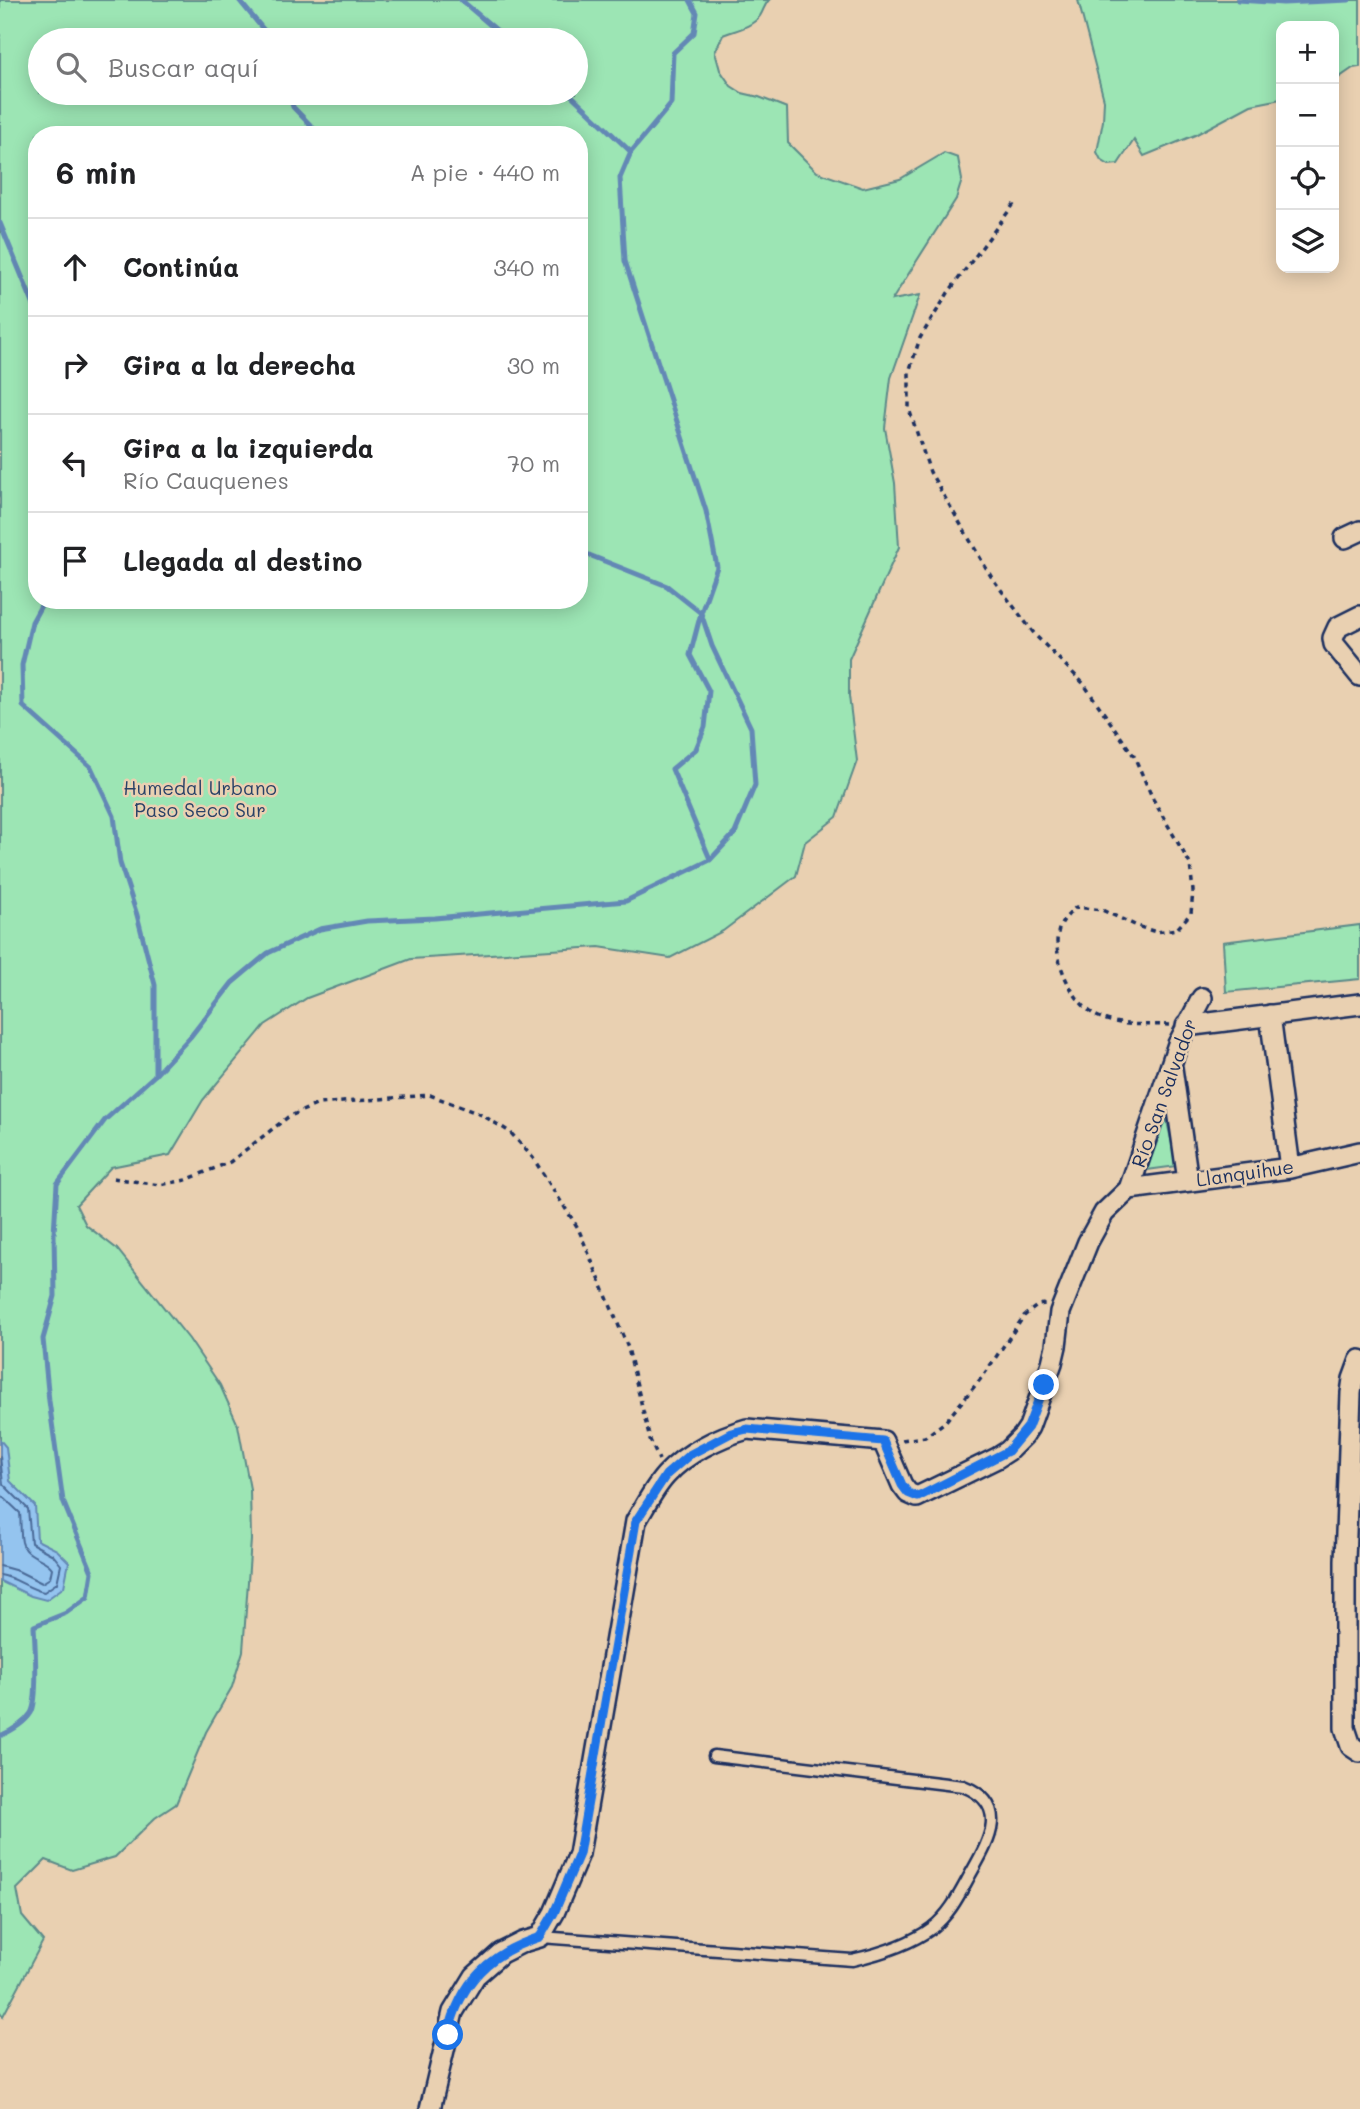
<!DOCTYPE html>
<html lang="es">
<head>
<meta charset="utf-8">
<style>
	:root { --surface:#fff; --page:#f2f2f2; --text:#202124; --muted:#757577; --line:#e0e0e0 }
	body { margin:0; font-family:Mali,sans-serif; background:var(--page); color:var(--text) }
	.controls { position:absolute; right:21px; top:21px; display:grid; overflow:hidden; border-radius:14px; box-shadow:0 4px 18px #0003 }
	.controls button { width:63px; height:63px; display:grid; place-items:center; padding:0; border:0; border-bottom:2px solid var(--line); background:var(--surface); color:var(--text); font:35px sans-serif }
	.stop { position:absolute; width:21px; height:21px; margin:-16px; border:5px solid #1a73e8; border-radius:50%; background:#fff }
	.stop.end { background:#1a73e8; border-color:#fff; box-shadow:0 2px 7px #0008 }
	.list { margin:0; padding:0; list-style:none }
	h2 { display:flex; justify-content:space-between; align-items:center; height:91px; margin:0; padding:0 28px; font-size:30px }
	h2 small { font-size:23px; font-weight:400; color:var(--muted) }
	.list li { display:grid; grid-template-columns:46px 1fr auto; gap:21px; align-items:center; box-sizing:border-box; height:98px; padding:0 28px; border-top:2px solid var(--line) }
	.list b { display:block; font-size:26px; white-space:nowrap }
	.list p { margin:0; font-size:23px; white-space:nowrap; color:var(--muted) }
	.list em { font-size:23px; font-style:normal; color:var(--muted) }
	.icon { flex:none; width:38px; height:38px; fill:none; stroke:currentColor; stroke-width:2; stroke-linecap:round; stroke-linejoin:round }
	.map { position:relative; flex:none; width:1360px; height:2109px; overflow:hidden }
	.search { position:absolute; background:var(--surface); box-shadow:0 4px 18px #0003; left:28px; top:28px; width:560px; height:77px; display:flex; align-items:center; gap:18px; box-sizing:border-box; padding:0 24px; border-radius:38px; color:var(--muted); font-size:26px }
	.panel { position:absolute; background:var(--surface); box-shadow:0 4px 18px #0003; left:28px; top:126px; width:560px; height:483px; border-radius:28px }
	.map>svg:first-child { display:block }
	.green { fill:#9ce5b4; stroke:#5c8a89; stroke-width:2; fill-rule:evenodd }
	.water { fill:#94c4ef; stroke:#6488b5; stroke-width:2 }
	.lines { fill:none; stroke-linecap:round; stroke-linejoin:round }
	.shore { stroke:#4b6b98; stroke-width:2 }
	.stream { stroke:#6488b5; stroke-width:5 }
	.lane-casing { stroke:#1b2f5e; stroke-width:15 }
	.street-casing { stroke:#1b2f5e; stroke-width:24 }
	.path { stroke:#1b2f5e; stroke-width:3.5; stroke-dasharray:5 5; stroke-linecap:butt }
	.lane { stroke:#e9d0b1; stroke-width:10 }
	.street { stroke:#e9d0b1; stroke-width:19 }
	.route { stroke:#1a73e8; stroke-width:9 }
	.labels { text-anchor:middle; stroke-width:5; stroke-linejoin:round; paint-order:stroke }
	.park-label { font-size:19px; fill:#284167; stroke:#e9d0b1 }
	.street-label { font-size:19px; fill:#1b2f5e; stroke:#e9d0b1 }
</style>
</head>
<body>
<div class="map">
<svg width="1360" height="2109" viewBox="0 0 1360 2109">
	<rect width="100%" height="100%" fill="#e9d0b1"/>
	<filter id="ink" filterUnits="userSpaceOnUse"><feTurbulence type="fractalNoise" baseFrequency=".0143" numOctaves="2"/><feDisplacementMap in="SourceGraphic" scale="14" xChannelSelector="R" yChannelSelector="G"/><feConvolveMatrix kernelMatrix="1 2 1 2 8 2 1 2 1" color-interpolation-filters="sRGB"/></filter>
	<g filter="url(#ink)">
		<path class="green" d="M 0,0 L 769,0 C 764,5 764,10 760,16 C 752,27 735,30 723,35 L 715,52 L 720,70 L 731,86 L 742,93 L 759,97 L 787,108 L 788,143 L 817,172 L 863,188 L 900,179 L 944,153 L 958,158 L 962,180 L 956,199 L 892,300 L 920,295 L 891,378 L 885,428 L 895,483 L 899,547 L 849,659 L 849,696 L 857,761 L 837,817 L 805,842 L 796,876 L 723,931 L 670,958 L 599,947 L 411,959 L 307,998 L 265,1025 L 203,1100 L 170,1155 L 111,1167 L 76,1205 L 86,1225 L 117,1249 L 189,1339 L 220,1385 L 238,1425 L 250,1489 L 251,1540 L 243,1651 L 232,1687 L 206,1732 L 176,1804 L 155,1818 L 115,1857 L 72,1870 L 46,1860 L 17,1889 L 22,1916 L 43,1941 L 3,2016 L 0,2012 ZM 40,40 L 576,40 L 576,93 L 40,93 ZM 37,135 L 579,135 L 579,600 L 37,600 Z
			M 1078,0 L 1360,0 L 1360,67 L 1353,68 L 1334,81 L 1334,26 L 1281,26 L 1281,99 L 1251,105 L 1195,135 L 1144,156 L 1134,140 L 1118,164 L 1109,165 L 1101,160 L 1097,152 L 1103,121 L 1104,100 Z
			M 1360,925 L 1360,979 L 1226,992 L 1223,942 Z
			M 1166,1117 L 1177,1166 L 1147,1170 Z"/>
		<path class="water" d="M 0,1440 L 6,1447 L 10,1481 L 35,1506 L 37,1540 L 57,1550 L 69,1562 L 64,1587 L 46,1600 L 31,1596 L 0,1581 Z"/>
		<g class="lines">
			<path class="shore" d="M 0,1456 L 3,1484 L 28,1509 L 31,1543 L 53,1555 L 61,1565 L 57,1583 L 44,1592 C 28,1589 16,1577 0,1575
				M 0,1494 L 20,1513 C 21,1522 20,1533 22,1542 C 26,1558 45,1557 52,1568 L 50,1578 L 42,1583 L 18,1571 L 0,1566"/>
			<path class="stream" d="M 239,0 L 272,40
				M 461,0 L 508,40
				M 690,0 L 697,13 L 694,33 L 673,53 L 671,104 L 631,152 L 620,178 L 625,261 L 706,511 L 717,567 L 701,613 L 690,655 L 709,691 L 705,727 L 696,749 L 672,769 L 710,859
				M 1238,0 L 1283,3 L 1349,0
				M 289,93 L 293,107 L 320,135
				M 569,93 L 631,152
				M 0,223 L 37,313
				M 44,600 L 32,622 L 22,665 L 23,706 L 91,767 L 114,816 L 120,863 L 137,915 L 155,985 L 155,1075
				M 0,1736 C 11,1731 24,1724 31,1713 C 39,1700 35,1644 34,1626 L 66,1613 L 88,1597 L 92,1572 L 63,1501 L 49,1401 L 43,1339 L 55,1296 L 54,1233 L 57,1184 L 105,1120 L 155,1075 L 191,1036 L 232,983 L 268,953 L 320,929 L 367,921 L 435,918 L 626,901 L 710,860 L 735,833 L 755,785 L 751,728 L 712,646 L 701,613 L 667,586 L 579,551"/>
			<g class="lane-casing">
				<path id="lane" d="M 541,1937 L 852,1960 C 879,1954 909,1945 932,1928 C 950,1914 959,1895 970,1875 C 988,1843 1012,1805 963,1786 L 714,1756"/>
			</g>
			<g class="street-casing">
				<path id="street" d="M 1345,538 L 1360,531
					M 1360,616 L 1338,627 L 1333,638 L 1334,644 L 1360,676
					M 1270,1015 L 1290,1168
					M 1186,1026 L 1360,1004
					M 1172,1068 L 1188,1181
					M 1129,1189 L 1290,1168 L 1360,1152
					M 1129,1189 L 1178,1044 L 1202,998
					M 1360,1360 L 1353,1379 L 1351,1393 L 1345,1561 L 1345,1728 L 1351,1746 L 1360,1752
					M 430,2109 L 453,2012 L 475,1976 L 501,1953 L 523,1942 L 540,1937 L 554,1913 L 579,1854 L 636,1521 C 645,1506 654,1488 666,1475 C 686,1453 719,1437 747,1429 L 883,1441 L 902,1485 L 908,1493 L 917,1497 L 997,1458 L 1008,1451 L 1023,1436 L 1029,1427 L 1052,1363 L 1056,1346 L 1060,1312 L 1088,1242 L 1104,1213 L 1129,1189"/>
			</g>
			<path class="path" d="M 1014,204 L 948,293 L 920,338 L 909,372 L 909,409 L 930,472 L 992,578 L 1036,636 L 1083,683 L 1134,756 L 1153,799 L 1190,864 L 1193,891 L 1191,913 L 1177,929 L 1156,932 L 1137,926 L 1102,910 L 1076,907 C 1068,915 1060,922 1058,933 C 1052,960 1074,1006 1099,1017 C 1121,1027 1146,1024 1170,1025
				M 113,1178 L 160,1185 L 186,1180 L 230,1162 L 288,1117 L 318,1104 L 430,1095 L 482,1115 L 510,1132 L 533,1158 L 578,1228 L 628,1348 L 650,1440 L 659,1460
				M 902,1440 L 925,1437 L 945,1422 L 983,1376 L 1024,1316 L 1038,1305 L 1045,1304"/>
			<use href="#lane" class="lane"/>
			<use href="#street" class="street"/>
		</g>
	</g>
	<g class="lines" filter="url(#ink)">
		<path class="route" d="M 448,2035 C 460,1982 489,1953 540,1937 L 554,1913 L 579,1854 L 636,1521 L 666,1475 L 689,1455 L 731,1433 L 747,1429 L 883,1441 L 902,1485 L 908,1493 L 918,1497 L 1008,1451 L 1028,1427 L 1044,1385"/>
	</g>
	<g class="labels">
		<g class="park-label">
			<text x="200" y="795">Humedal Urbano<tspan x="200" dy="22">Paso Seco Sur</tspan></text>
		</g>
		<g class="street-label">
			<text transform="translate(1164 1093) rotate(-70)" y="7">Río San Salvador</text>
			<text transform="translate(1245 1173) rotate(-8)" y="7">Llanquihue</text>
		</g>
	</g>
</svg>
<div class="controls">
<button>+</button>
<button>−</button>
<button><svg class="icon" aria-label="locate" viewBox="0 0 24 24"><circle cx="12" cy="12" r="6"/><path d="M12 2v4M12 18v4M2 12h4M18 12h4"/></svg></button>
<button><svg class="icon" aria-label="layers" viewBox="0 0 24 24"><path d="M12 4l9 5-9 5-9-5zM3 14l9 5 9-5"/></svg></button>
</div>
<div class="stop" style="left:448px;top:2035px"></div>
<div class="stop end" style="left:1044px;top:1385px"></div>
<div class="search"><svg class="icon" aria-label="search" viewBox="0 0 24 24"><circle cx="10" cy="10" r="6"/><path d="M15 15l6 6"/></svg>Buscar aquí</div>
<section class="panel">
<h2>6 min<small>A pie · 440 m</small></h2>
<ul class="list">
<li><svg class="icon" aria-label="ahead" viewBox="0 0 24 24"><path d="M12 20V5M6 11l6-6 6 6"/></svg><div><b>Continúa</b></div><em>340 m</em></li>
<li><svg class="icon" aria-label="right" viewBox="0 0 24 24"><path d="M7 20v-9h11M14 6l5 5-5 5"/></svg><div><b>Gira a la derecha</b></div><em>30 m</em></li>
<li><svg class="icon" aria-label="left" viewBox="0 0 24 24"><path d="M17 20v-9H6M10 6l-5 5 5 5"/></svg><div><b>Gira a la izquierda</b><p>Río Cauquenes</p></div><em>70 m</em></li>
<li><svg class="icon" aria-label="arrive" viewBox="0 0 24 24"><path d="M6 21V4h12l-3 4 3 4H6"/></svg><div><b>Llegada al destino</b></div></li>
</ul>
</section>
</div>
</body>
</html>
